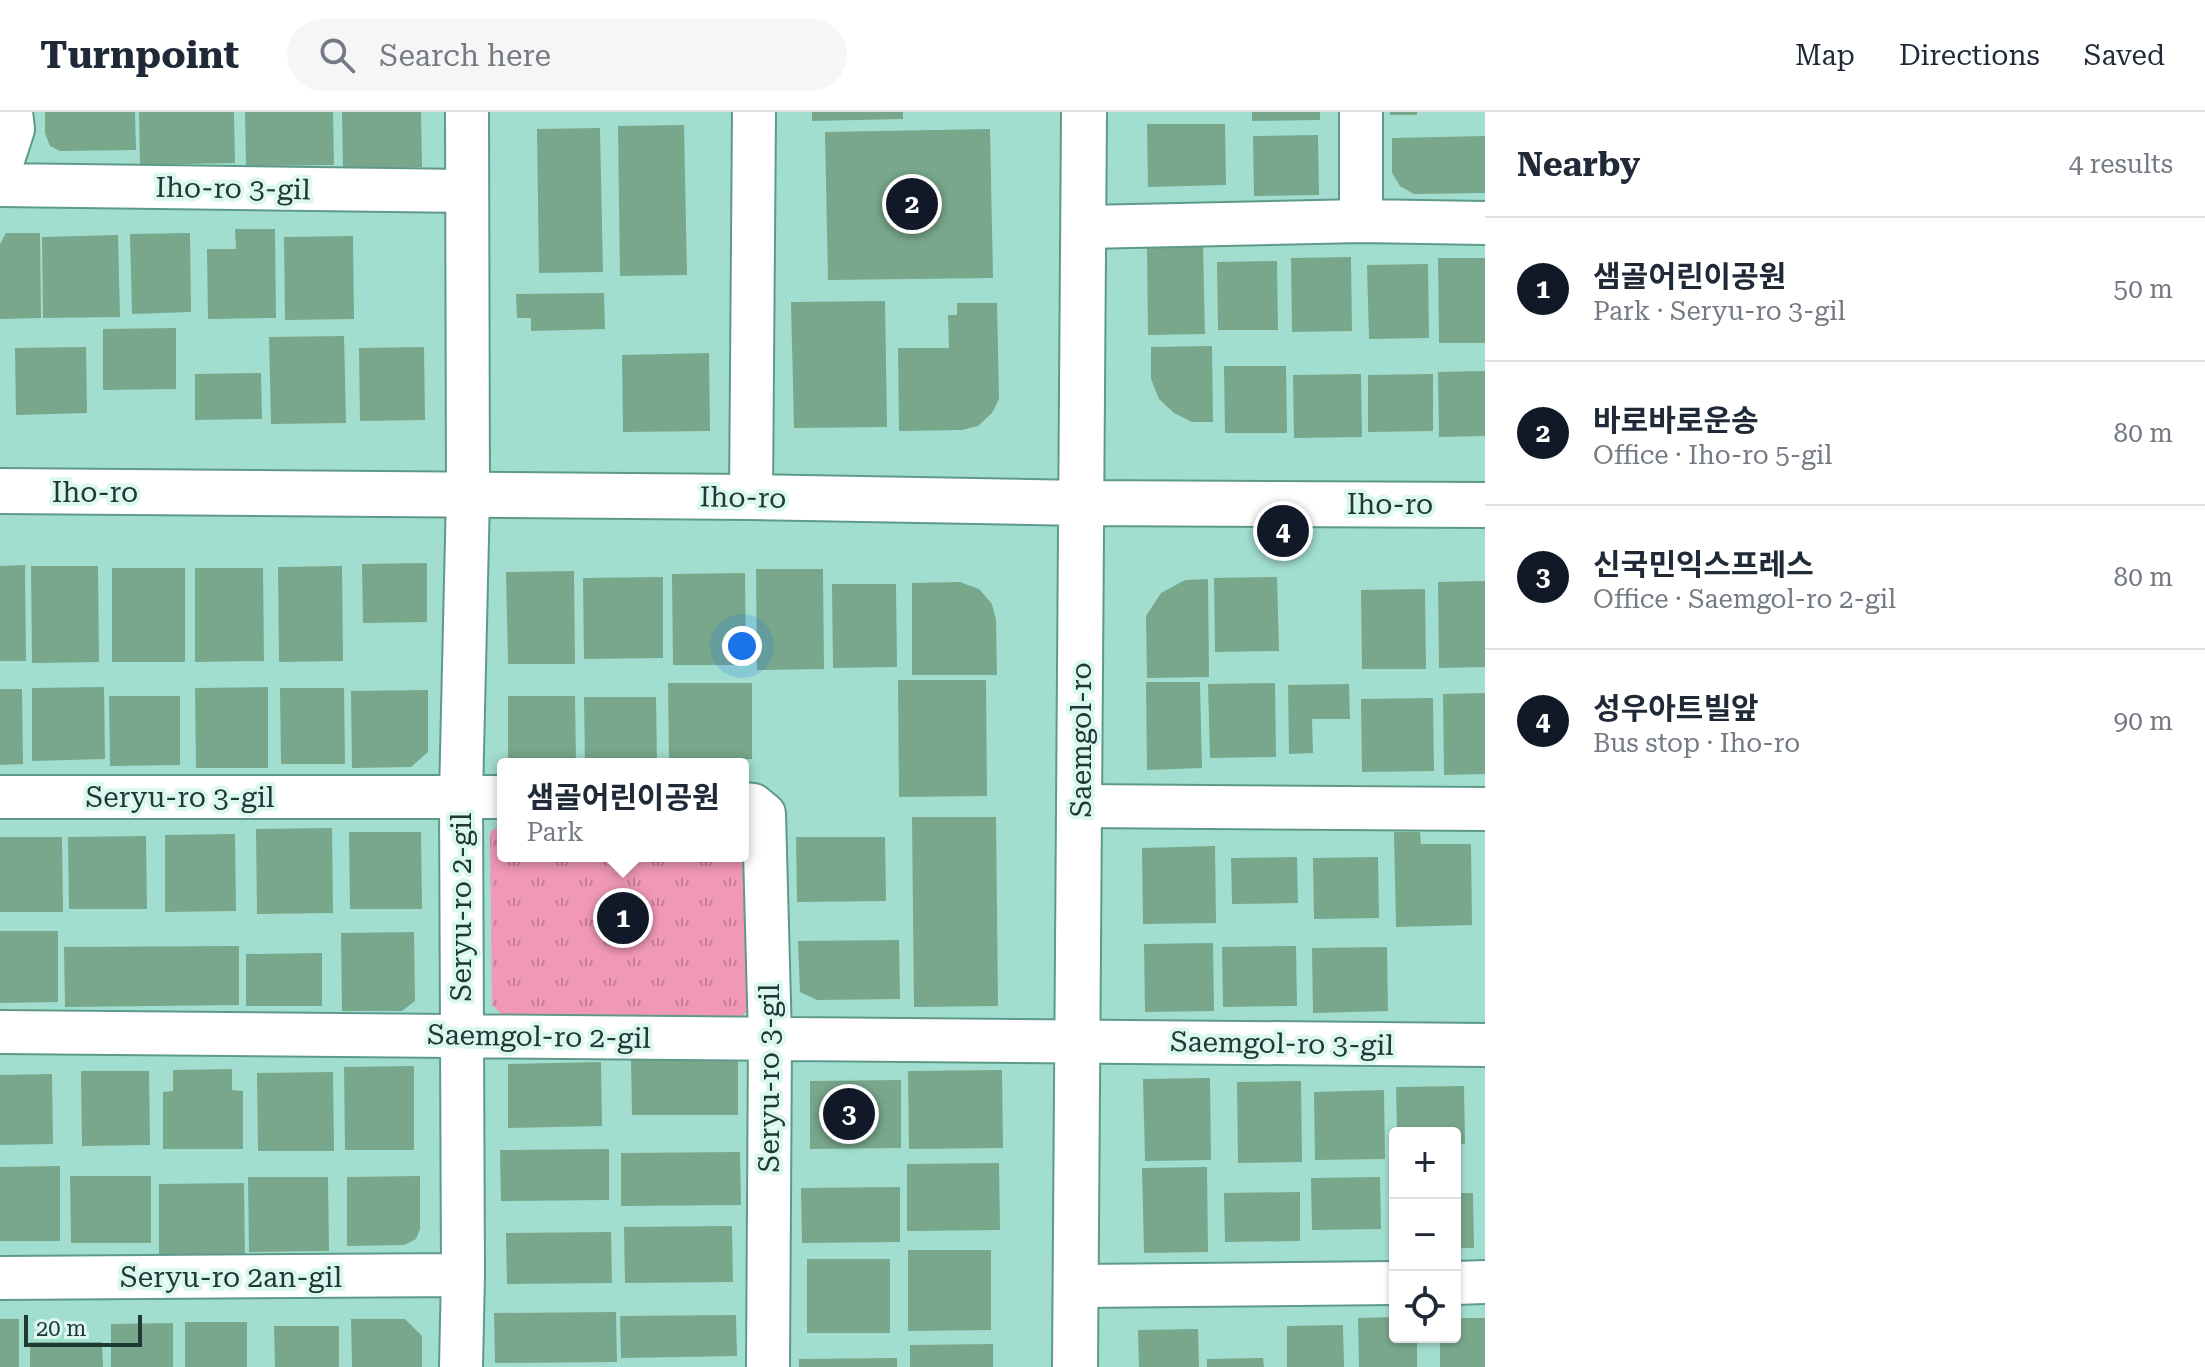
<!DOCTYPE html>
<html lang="en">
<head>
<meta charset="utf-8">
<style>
	:root { --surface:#fff; --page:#f6f6f7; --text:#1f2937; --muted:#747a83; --line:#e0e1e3; --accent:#111827 }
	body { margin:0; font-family:"Roboto Serif","Noto Sans KR",serif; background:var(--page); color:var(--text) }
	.controls { position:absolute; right:24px; bottom:24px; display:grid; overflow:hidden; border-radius:8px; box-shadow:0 2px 6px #0004 }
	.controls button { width:72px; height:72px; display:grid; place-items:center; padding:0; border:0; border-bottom:2px solid var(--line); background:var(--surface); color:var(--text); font:40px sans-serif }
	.scale { position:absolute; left:24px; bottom:20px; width:118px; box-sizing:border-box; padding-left:8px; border:4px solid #203934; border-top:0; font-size:22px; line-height:28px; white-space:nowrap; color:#203934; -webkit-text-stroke:6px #dbf8f0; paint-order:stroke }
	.you { position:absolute; left:742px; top:534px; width:28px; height:28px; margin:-20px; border:6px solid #fff; border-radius:50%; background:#1a73e8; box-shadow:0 0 0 12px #1a73e833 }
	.badge { display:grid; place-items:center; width:52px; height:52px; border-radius:50%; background:var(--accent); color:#fff; font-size:26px; font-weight:700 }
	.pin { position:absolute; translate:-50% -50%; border:4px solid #fff; box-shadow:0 2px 8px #0006 }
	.popup { position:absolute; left:497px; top:646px; width:252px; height:104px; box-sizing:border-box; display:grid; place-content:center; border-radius:8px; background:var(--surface); filter:drop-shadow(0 2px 6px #0005); font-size:26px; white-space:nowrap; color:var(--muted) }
	.popup b { font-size:30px; color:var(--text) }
	.popup::after { content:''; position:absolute; left:50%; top:100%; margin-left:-16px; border:16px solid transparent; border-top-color:var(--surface) }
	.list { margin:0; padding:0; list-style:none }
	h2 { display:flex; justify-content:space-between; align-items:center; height:104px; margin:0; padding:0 32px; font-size:34px }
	h2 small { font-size:26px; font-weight:400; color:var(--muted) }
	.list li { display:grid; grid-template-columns:52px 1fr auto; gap:24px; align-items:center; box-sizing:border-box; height:144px; padding:0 32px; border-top:2px solid var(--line) }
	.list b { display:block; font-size:30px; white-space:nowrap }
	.list p { margin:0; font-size:26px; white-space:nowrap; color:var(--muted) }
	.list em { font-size:26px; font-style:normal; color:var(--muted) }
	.icon { flex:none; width:44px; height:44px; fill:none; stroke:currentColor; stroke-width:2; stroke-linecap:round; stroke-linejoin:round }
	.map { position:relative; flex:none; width:1485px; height:1255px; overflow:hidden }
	header { display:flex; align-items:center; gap:48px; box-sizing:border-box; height:112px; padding:0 40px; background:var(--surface); border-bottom:2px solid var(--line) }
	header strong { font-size:38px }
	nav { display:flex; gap:44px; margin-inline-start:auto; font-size:28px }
	.search { width:560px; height:72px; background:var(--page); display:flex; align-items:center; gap:20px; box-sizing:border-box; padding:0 28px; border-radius:44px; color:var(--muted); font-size:30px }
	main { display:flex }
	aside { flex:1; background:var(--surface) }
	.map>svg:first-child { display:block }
	.park { fill:url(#park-tufts) }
	.building { fill:#78a78b }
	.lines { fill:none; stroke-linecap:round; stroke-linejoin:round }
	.minor-casing { stroke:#5e998b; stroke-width:46 }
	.tertiary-casing { stroke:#5e998b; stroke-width:48 }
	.minor { stroke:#fff; stroke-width:42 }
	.tertiary { stroke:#fff; stroke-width:44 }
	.labels { text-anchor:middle; stroke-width:8; stroke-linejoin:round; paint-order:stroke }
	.street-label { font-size:28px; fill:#203934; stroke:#dbf8f0 }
</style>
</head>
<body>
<header>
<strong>Turnpoint</strong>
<div class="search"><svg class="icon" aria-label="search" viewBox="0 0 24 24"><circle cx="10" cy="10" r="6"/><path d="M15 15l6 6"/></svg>Search here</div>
<nav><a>Map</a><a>Directions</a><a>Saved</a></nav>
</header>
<main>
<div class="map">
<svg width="1485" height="1255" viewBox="0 0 1485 1255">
	<defs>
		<pattern id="park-tufts" width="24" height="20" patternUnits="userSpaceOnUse" patternTransform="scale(2)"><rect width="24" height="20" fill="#f198b7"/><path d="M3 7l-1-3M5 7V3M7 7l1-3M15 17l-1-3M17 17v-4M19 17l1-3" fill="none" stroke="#c37d96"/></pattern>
	</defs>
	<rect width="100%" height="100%" fill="#a2ded0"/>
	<path class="park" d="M 503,708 L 503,744 L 743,744 L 743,708 L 755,891 L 741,905 L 507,907 L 492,893 L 490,721 Z"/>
	<path class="building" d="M 45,0 L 135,0 L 136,38 L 60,39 L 50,34 L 45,21 Z
		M 139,0 L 234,0 L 235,51 L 140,53 Z
		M 245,0 L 333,0 L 334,53 L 246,54 Z
		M 342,0 L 421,0 L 422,55 L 343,57 Z
		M 812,0 L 903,0 L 903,7 L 812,9 Z
		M 1252,0 L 1320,0 L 1320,8 L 1252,9 Z
		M 1390,0 L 1417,0 L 1417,3 L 1390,3 Z
		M 1147,12 L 1225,12 L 1226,73 L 1148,75 Z
		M 684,13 L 687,163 L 620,164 L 618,14 Z
		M 600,16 L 603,160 L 539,161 L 537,17 Z
		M 990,17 L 993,166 L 828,168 L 825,20 Z
		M 1318,23 L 1319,83 L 1254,84 L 1253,24 Z
		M 1485,24 L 1485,81 L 1414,82 L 1400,74 L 1392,61 L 1392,26 Z
		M 235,117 L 275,117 L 276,206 L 208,207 L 207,137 L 236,137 Z
		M 6,121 L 40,121 L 41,206 L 0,207 L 0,132 Z
		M 190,121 L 191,200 L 132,202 L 130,122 Z
		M 118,123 L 120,205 L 43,206 L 42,125 Z
		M 353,124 L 354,207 L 285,208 L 284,125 Z
		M 1203,131 L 1205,222 L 1148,223 L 1147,132 Z
		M 1351,145 L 1352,219 L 1292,220 L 1291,146 Z
		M 1438,146 L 1485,146 L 1485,231 L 1439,231 Z
		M 1277,149 L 1278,218 L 1218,218 L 1217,150 Z
		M 1428,152 L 1429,226 L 1369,227 L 1367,153 Z
		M 604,181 L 605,217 L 531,219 L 531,206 L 517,206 L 516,182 Z
		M 885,189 L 887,315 L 794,316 L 791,190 Z
		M 957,191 L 997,191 L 999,287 L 992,301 L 978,314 L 962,318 L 899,319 L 898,236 L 949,236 L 948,203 L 957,203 Z
		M 176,216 L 176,277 L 103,278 L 103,217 Z
		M 344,224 L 346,311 L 271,312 L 269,225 Z
		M 1212,234 L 1213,310 L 1192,310 L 1174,301 L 1159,287 L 1151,267 L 1151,235 Z
		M 86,235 L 87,301 L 16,303 L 15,236 Z
		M 424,235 L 425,308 L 360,309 L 359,236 Z
		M 709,241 L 710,319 L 623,320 L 622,243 Z
		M 1224,254 L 1286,254 L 1287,321 L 1225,321 Z
		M 1485,259 L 1485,324 L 1439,325 L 1438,260 Z
		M 261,261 L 262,307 L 195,308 L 195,262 Z
		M 1361,262 L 1362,325 L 1294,326 L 1293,263 Z
		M 1433,262 L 1433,319 L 1368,320 L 1368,263 Z
		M 427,451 L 427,510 L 363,511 L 362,452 Z
		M 25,453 L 26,549 L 0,549 L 0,454 Z
		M 31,454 L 98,454 L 99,550 L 32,551 Z
		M 342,454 L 343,549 L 279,550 L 278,455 Z
		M 112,456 L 185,456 L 185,550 L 112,550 Z
		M 195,456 L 263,456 L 264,549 L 195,550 Z
		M 756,457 L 823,457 L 824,557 L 757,558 Z
		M 574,459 L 575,552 L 508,552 L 506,460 Z
		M 745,461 L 746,553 L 673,553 L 672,462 Z
		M 663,465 L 663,546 L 584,547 L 583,466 Z
		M 1277,465 L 1279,539 L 1215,540 L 1214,466 Z
		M 1208,467 L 1209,565 L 1147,566 L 1146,504 L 1161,481 L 1185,468 Z
		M 1485,469 L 1485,555 L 1439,556 L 1438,470 Z
		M 960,470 L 979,477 L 992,492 L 996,508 L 997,563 L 912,563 L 912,471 Z
		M 832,472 L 896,472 L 897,555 L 833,556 Z
		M 1425,477 L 1426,557 L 1362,557 L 1361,478 Z
		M 898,568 L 986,568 L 987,684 L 899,685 Z
		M 1146,570 L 1200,570 L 1202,656 L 1147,658 Z
		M 668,571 L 752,571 L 752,647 L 669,648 Z
		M 1275,571 L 1276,645 L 1210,646 L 1208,572 Z
		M 1349,572 L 1350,607 L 1312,607 L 1313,641 L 1289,642 L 1288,573 Z
		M 104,575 L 105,647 L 32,649 L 32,576 Z
		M 268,575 L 268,656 L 196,656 L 195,576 Z
		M 280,576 L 344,576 L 345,652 L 281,652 Z
		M 0,577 L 22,577 L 23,652 L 0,653 Z
		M 428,578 L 428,640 L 411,655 L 352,656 L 351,579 Z
		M 1485,581 L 1485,662 L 1444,663 L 1443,582 Z
		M 109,584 L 180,584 L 180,653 L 110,654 Z
		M 508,584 L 575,584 L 576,652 L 508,652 Z
		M 584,585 L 656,585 L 657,652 L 585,652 Z
		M 1433,586 L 1434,659 L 1362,660 L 1361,587 Z
		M 912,705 L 996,705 L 998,894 L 914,895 Z
		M 332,716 L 333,801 L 257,802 L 256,717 Z
		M 349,720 L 421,720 L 422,797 L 350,797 Z
		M 1394,720 L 1420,720 L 1421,732 L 1471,732 L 1472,813 L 1396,815 Z
		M 235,722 L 236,799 L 165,800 L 165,723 Z
		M 146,724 L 147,797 L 69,797 L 68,725 Z
		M 0,725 L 62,725 L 63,800 L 0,800 Z
		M 796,725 L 885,725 L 886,789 L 797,790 Z
		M 1215,734 L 1216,811 L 1143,812 L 1142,736 Z
		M 1297,745 L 1298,791 L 1232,792 L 1231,746 Z
		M 1378,745 L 1379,806 L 1314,807 L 1313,746 Z
		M 0,819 L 58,819 L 58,890 L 0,891 Z
		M 414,820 L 415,889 L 402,899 L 342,899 L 341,821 Z
		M 899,828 L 900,887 L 817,888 L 800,880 L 798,829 Z
		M 1213,831 L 1214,899 L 1145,900 L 1144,832 Z
		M 239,834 L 239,893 L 65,895 L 64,835 Z
		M 1296,834 L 1297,894 L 1223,895 L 1222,835 Z
		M 1387,835 L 1388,899 L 1313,901 L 1312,836 Z
		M 322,841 L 322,894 L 246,894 L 246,842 Z
		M 738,946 L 738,1003 L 632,1003 L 631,947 Z
		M 601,950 L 602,1014 L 508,1016 L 508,952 Z
		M 414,954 L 414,1038 L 345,1038 L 344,955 Z
		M 232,957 L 232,978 L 243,979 L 243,1037 L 163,1037 L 163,980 L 173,979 L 173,958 Z
		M 1002,958 L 1003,1036 L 909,1037 L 908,959 Z
		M 81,959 L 149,959 L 150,1033 L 82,1034 Z
		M 333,960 L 334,1039 L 258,1039 L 257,961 Z
		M 52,962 L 53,1032 L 0,1033 L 0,963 Z
		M 1210,966 L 1211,1048 L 1145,1049 L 1143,967 Z
		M 901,968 L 901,1036 L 810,1037 L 810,969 Z
		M 1301,969 L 1302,1050 L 1238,1051 L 1237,970 Z
		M 1464,974 L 1465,1032 L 1455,1032 L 1455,1021 L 1397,1021 L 1396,975 Z
		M 1384,978 L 1385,1047 L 1315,1048 L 1314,980 Z
		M 609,1037 L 609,1088 L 501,1089 L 500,1038 Z
		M 740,1040 L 741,1093 L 621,1094 L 621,1041 Z
		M 999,1051 L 1000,1118 L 907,1119 L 907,1052 Z
		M 60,1054 L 60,1129 L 0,1129 L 0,1055 Z
		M 1207,1055 L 1208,1140 L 1144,1141 L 1142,1056 Z
		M 70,1064 L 151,1064 L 151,1131 L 71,1131 Z
		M 420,1064 L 420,1117 L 416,1127 L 404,1133 L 347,1134 L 347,1065 Z
		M 248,1065 L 328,1065 L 329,1139 L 249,1140 Z
		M 1380,1065 L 1381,1117 L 1312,1118 L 1311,1066 Z
		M 244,1071 L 245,1144 L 159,1145 L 159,1072 Z
		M 900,1075 L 900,1130 L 802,1131 L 801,1076 Z
		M 1300,1080 L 1300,1129 L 1225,1130 L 1224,1081 Z
		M 1455,1081 L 1473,1081 L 1474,1136 L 1455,1136 Z
		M 732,1114 L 733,1170 L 625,1171 L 624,1115 Z
		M 611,1120 L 612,1171 L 507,1172 L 506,1121 Z
		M 908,1138 L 991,1138 L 991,1218 L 908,1219 Z
		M 807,1147 L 890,1147 L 890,1221 L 807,1221 Z
		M 616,1200 L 617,1250 L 495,1251 L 494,1201 Z
		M 736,1203 L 737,1244 L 621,1246 L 620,1204 Z
		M 1395,1205 L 1395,1225 L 1417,1225 L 1417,1255 L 1359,1255 L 1358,1206 Z
		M 1455,1206 L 1485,1206 L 1485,1255 L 1440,1255 L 1440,1225 L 1455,1225 Z
		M 0,1207 L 19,1207 L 19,1255 L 0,1255 Z
		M 351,1207 L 405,1207 L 422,1224 L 422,1255 L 352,1255 Z
		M 185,1210 L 247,1210 L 247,1255 L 185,1255 Z
		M 173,1211 L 173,1255 L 111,1255 L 111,1212 Z
		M 1343,1213 L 1344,1255 L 1287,1255 L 1287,1214 Z
		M 274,1214 L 339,1214 L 339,1255 L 275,1255 Z
		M 1198,1217 L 1199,1255 L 1139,1255 L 1138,1218 Z
		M 30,1230 L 102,1230 L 103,1255 L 30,1255 Z
		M 993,1232 L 993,1255 L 910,1255 L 910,1233 Z
		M 897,1246 L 897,1255 L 799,1255 L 799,1247 Z
		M 1263,1246 L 1264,1255 L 1207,1255 L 1207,1247 Z"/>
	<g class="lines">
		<g class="minor-casing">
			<path id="minor" d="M 1361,0 L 1361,109
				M 0,57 L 13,17 L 11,0
				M 0,73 L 467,79
				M 1085,115 L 1361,109 L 1485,111
				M 751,385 L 754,0
				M 0,685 L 503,685
				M 743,692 L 753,693 L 764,702 L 770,927 L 768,1255
				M 1080,694 L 1485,697
				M 0,920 L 1485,933
				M 0,1166 L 463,1163
				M 1455,1171 L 1485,1170
				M 1076,1174 L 1395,1171
				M 461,1255 L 463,1163 L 461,684 L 468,383 L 467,0"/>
		</g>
		<g class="tertiary-casing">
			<path id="tertiary" d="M 0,379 L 751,385 L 1082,391 L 1485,393
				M 1075,1255 L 1084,0"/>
		</g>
		<use href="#minor" class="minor"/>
		<use href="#tertiary" class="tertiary"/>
	</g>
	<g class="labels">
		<g class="street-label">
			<text transform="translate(233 76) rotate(1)" y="10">Iho-ro 3-gil</text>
			<text x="95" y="390">Iho-ro</text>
			<text transform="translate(743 385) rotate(1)" y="10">Iho-ro</text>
			<text x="1390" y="402">Iho-ro</text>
			<text transform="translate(1081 628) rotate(-90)" y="10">Saemgol-ro</text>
			<text x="180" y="695">Seryu-ro 3-gil</text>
			<text transform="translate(461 795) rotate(-90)" y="10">Seryu-ro 2-gil</text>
			<text transform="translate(539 924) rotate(1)" y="10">Saemgol-ro 2-gil</text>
			<text transform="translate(1282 931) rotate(1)" y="10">Saemgol-ro 3-gil</text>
			<text transform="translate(769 966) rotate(-90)" y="10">Seryu-ro 3-gil</text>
			<text x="231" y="1175">Seryu-ro 2an-gil</text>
		</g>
	</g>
</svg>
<div class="controls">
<button>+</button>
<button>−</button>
<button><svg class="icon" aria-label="locate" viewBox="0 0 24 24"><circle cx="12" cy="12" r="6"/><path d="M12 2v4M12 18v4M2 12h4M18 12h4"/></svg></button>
</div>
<div class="scale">20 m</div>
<div class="you"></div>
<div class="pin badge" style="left:623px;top:806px">1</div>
<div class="popup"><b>샘골어린이공원</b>Park</div>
<div class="pin badge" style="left:912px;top:92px">2</div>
<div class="pin badge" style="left:849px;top:1002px">3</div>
<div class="pin badge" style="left:1283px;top:419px">4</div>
</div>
<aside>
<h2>Nearby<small>4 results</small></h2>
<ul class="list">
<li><span class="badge">1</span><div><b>샘골어린이공원</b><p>Park · Seryu-ro 3-gil</p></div><em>50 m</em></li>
<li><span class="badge">2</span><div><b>바로바로운송</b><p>Office · Iho-ro 5-gil</p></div><em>80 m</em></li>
<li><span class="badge">3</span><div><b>신국민익스프레스</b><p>Office · Saemgol-ro 2-gil</p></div><em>80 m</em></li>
<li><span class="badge">4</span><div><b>성우아트빌앞</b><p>Bus stop · Iho-ro</p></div><em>90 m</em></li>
</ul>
</aside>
</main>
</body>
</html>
